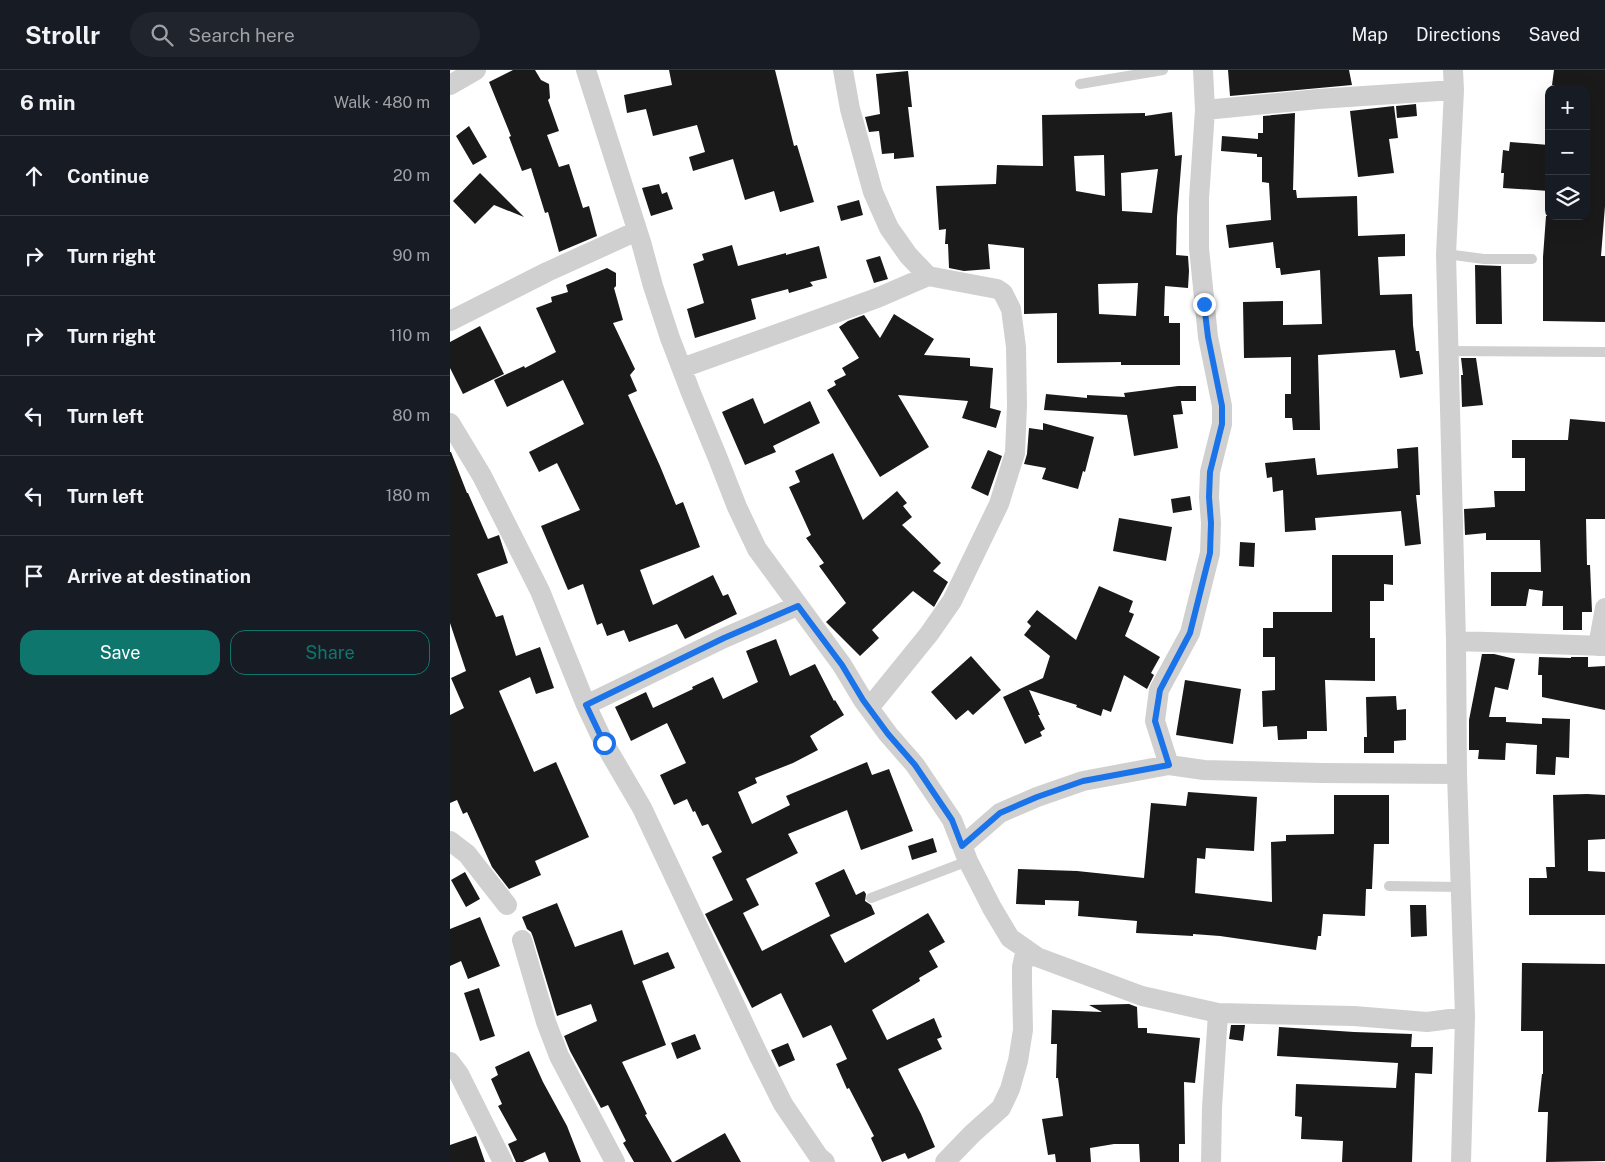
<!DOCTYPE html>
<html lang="en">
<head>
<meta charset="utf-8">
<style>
	:root { --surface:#171b24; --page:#20242c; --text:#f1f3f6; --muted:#9ea1a6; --line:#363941; --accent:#0f766e }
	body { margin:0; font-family:"Public Sans",sans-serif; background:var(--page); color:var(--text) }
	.controls { position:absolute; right:15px; top:15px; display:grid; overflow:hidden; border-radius:10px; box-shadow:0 5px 20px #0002 }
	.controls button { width:45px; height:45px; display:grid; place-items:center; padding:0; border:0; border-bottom:1px solid var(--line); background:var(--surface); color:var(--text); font:25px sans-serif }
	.stop { position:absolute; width:15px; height:15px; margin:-11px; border:4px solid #1a73e8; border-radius:50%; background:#fff }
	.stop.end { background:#1a73e8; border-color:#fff; box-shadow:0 1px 5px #0008 }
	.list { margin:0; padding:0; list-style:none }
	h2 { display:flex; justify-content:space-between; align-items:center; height:65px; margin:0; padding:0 20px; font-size:21px }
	h2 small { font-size:16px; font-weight:400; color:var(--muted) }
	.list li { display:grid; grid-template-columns:32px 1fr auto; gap:15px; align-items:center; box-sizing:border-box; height:80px; padding:0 20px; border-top:1px solid var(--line) }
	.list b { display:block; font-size:19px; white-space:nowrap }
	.list em { font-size:16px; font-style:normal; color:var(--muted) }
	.actions { display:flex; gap:10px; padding:15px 20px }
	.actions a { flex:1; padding:11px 0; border:1px solid var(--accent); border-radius:15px; text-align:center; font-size:18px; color:var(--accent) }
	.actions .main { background:var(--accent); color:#fff }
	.icon { flex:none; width:28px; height:28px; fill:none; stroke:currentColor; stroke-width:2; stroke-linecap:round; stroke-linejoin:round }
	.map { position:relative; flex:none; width:1155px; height:1092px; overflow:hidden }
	header { display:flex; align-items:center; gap:30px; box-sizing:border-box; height:70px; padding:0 25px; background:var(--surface); border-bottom:1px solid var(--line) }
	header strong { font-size:24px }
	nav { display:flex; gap:28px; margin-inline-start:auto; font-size:18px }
	.search { width:350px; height:45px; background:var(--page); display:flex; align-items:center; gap:12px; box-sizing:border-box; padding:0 18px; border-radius:28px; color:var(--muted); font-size:19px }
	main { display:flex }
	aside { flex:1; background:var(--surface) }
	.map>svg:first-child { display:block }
	.building { fill:#1a1a1a; fill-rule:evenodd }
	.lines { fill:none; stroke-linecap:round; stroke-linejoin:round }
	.service { stroke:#d0d0d0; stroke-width:10 }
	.minor { stroke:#d0d0d0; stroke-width:20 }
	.route { stroke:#1a73e8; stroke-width:6 }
</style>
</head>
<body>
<header>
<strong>Strollr</strong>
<div class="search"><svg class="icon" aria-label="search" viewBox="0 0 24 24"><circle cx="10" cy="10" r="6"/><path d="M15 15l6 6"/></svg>Search here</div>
<nav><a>Map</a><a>Directions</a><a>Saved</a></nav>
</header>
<main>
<aside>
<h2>6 min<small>Walk · 480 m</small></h2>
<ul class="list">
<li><svg class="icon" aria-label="ahead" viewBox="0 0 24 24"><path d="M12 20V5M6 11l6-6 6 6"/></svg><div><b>Continue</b></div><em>20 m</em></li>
<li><svg class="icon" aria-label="right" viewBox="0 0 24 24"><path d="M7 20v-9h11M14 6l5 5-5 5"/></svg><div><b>Turn right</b></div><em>90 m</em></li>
<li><svg class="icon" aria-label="right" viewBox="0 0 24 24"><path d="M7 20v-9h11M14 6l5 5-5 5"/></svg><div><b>Turn right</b></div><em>110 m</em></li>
<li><svg class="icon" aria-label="left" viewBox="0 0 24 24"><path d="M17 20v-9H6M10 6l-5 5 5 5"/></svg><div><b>Turn left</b></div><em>80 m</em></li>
<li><svg class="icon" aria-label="left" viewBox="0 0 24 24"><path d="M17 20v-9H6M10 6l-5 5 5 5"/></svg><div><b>Turn left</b></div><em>180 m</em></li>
<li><svg class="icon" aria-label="arrive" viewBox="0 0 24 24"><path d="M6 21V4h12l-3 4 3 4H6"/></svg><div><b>Arrive at destination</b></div></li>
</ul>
<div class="actions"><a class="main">Save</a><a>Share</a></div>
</aside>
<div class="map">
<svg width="1155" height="1092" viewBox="0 0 1155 1092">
	<rect width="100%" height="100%" fill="#fff"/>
	<path class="building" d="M 63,0 L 85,0 L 91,10 L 99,14 L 100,28 L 98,30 L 109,61 L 97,65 L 109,97 L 119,94 L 133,138 L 139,136 L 147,166 L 109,182 L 98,142 L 95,143 L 81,98 L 72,101 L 59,67 L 61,66 L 39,12 Z
		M 219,0 L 325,0 L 344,76 L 347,75 L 364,132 L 330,142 L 324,121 L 295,130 L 283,89 L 243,101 L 239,87 L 255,82 L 247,55 L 203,66 L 196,39 L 177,43 L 174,25 L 222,15 Z
		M 778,0 L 899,0 L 902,15 L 780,26 Z
		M 1104,0 L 1155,0 L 1155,136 L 1151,186 L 1155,186 L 1155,252 L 1093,251 L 1093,187 L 1096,146 L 1136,146 L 1136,19 L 1127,19 L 1102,15 Z
		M 458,1 L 462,37 L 458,37 L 464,87 L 444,89 L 444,83 L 432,84 L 429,61 L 419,62 L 415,47 L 430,44 L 426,4 Z
		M 966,34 L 967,46 L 947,48 L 946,36 Z
		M 944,36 L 948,68 L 939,69 L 944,103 L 908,107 L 900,41 Z
		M 722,42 L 725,86 L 732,85 L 727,147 L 726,185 L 738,186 L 739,201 L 738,218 L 715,216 L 714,246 L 719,246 L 719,253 L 730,253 L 730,295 L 671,295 L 671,292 L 607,293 L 607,243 L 574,244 L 574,178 L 538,174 L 540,199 L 514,201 L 499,198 L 498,174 L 495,174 L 496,159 L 489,160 L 486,116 L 546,114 L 547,95 L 593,96 L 592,45 L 695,43 L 695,46 ZM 654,85 L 655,126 L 626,121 L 624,86 ZM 708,99 L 702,143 L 672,141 L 671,103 ZM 688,213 L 686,246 L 649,244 L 648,214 Z
		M 845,43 L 843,120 L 846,120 L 847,128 L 907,126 L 908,166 L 955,164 L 955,186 L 928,187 L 930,225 L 962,224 L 963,255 L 966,281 L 969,281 L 973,304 L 950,308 L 945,280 L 868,285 L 870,360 L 843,360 L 842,348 L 835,348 L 835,324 L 841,324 L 841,287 L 794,288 L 793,232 L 833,231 L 833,255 L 872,254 L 870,200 L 831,205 L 830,198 L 826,198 L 823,172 L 779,178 L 776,155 L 821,150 L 819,113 L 812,112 L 812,87 L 807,87 L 807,84 L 771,81 L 772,66 L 808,69 L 808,63 L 813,63 L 813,46 Z
		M 19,56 L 37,87 L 23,95 L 6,66 Z
		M 1060,72 L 1099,75 L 1099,121 L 1053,118 L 1054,103 L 1051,103 L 1053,80 L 1059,81 Z
		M 30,103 L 74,147 L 44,135 L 25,154 L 3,131 Z
		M 209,114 L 212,124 L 217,122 L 223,139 L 201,146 L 192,118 Z
		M 409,130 L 413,145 L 391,151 L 387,136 Z
		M 282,175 L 288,196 L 336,183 L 336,185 L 369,176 L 377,208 L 360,212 L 363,216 L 339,223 L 338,219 L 301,229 L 306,249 L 245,268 L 237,239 L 254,233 L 243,194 L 254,190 L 252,184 Z
		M 430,186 L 438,209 L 424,213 L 416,190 Z
		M 1025,195 L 1051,196 L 1052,254 L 1026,254 Z
		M 157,198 L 166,203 L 166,216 L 164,218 L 173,250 L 163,253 L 185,299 L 180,305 L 187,321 L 178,325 L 210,396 L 226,435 L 233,432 L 250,477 L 190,500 L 203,535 L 263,505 L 273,526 L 278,524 L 287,544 L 235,569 L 227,554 L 179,572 L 174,560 L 157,566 L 152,553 L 147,555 L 133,514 L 118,520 L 91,456 L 130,440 L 107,393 L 89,402 L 79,382 L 134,354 L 113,310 L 57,337 L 44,310 L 74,296 L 75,298 L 106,282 L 86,238 L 102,232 L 101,227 L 118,222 L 116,215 Z
		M 444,244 L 484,269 L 474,285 L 520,288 L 520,296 L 543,298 L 540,338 L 551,341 L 546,358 L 512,348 L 518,331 L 448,325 L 479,377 L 430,407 L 377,320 L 386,315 L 384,311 L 396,305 L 392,298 L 409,288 L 389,257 L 398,251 L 414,245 L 430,268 Z
		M 30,256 L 54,304 L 13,324 L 0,298 L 0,272 Z
		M 1011,288 L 1026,288 L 1033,335 L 1012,337 L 1011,305 L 1013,305 Z
		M 728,316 L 746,316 L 746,331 L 731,331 L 733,344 L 723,345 L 728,378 L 684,386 L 677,345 L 594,340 L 596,324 L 637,328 L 637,325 L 675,327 L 674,323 Z
		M 303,328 L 314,354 L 360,331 L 370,353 L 323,376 L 326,382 L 295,395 L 272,342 Z
		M 1120,349 L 1155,352 L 1155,449 L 1136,449 L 1137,495 L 1140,495 L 1142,542 L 1132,542 L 1132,560 L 1113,560 L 1113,536 L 1092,536 L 1093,521 L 1079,519 L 1076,536 L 1041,536 L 1041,502 L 1091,502 L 1090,470 L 1036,470 L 1036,463 L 1015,465 L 1014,439 L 1045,437 L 1044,421 L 1075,421 L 1075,388 L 1062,388 L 1062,370 L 1118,370 Z
		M 593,353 L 644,367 L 635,402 L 633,401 L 628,419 L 592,409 L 596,398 L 574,394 L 577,384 L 579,358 L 593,360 Z
		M 968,377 L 970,425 L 966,425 L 971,474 L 955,476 L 951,441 L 865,448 L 866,460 L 835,462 L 833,420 L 823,422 L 822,407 L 817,408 L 815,393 L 865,388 L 867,405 L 948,398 L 947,379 Z
		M 538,380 L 552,386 L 538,426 L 521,418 Z
		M 0,382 L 1,382 L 17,423 L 18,423 L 38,469 L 49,465 L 58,493 L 27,504 L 46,547 L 53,545 L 66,586 L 90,577 L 104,618 L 86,624 L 80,607 L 49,621 L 84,702 L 106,692 L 139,767 L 85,791 L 91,805 L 59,819 L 42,797 L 17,742 L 13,744 L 7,730 L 0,733 L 0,645 L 14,638 L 1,608 L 16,601 L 0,553 Z
		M 383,383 L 413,450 L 447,421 L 457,433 L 453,436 L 462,447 L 452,455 L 491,493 L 483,501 L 498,512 L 484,537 L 463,521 L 422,560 L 429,568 L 410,586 L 376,552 L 396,533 L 369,496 L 374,493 L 356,468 L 361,465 L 339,417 L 350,412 L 345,401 Z
		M 740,426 L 742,440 L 723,443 L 721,429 Z
		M 669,448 L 722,457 L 716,491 L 663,481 Z
		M 790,472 L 805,473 L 804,497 L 789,496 Z
		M 882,485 L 943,485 L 943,515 L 934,514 L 934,531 L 920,531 L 920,568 L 925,568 L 925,611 L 875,610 L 877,661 L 857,661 L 857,669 L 828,670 L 827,656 L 813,657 L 812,621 L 825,620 L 825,587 L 813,587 L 813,558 L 823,558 L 823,542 L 882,542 Z
		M 649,516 L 683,531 L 679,542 L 684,544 L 675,566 L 710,587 L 701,603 L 704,605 L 697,619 L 674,605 L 661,642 L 653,639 L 651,646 L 626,637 L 627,635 L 579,620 L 590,645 L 588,645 L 595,659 L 590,662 L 592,666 L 575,674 L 553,627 L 593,608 L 600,586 L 574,565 L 581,556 L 577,552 L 587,540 L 626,570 Z
		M 326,569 L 340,606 L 365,594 L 384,631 L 385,630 L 394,645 L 360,666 L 368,680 L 343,693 L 305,708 L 307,713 L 288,722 L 302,754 L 340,735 L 336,726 L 417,692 L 422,705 L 439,699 L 463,761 L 411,780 L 397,740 L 338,764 L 348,783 L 296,809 L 309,835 L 293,843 L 312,881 L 380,846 L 365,813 L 394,799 L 406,825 L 414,821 L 416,824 L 415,831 L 421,835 L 425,844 L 380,865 L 395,893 L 478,843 L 495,872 L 479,881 L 488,897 L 469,908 L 470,911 L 422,940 L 437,970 L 484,948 L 492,967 L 487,969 L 492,979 L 448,999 L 471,1044 L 485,1077 L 458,1089 L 455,1083 L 432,1092 L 421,1068 L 424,1066 L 399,1018 L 397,1019 L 386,994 L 397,989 L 381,955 L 353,968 L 331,923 L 302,938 L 255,844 L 283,830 L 262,787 L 272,782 L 258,754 L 252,756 L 245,741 L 243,742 L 237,729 L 224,735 L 210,705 L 236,693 L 217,653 L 181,671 L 165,637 L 196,622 L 203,638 L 243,619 L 242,617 L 263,607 L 273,629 L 308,612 L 296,581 Z
		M 1032,584 L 1044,584 L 1065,589 L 1058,620 L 1045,617 L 1039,647 L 1056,647 L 1056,652 L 1092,654 L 1092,648 L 1120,649 L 1119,688 L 1106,687 L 1105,705 L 1086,704 L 1087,675 L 1056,673 L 1055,690 L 1028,689 L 1029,680 L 1019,680 L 1019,650 Z
		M 521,586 L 551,620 L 523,645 L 518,640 L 506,650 L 481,622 Z
		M 1089,587 L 1121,588 L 1121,587 L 1138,587 L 1138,597 L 1155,596 L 1155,640 L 1092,627 L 1092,605 L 1088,605 Z
		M 735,610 L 791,619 L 783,674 L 726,665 Z
		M 946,626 L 947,640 L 956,639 L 956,670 L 944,671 L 944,683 L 914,683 L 914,667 L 917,667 L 916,627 Z
		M 738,722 L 807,727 L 804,781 L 756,778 L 755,789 L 747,788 L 745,823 L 822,832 L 821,772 L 836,771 L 836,765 L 884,764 L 884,725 L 939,725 L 939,774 L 924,774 L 922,819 L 916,819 L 915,846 L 873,844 L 871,866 L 868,866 L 866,880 L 770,866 L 743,864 L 743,866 L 686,863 L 687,851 L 628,846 L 629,831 L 595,830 L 595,835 L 566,834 L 568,799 L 627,801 L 694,808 L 701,733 L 736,736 Z
		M 1137,724 L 1155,725 L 1155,769 L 1138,770 L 1138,801 L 1155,802 L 1155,845 L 1079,845 L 1079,808 L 1097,808 L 1096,797 L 1105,797 L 1103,725 Z
		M 483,768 L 487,782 L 462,790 L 458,776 Z
		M 15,802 L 30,829 L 16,837 L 1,810 Z
		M 107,833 L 125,877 L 172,860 L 184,895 L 218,882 L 225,898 L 192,911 L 216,975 L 172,992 L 197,1044 L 195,1045 L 222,1092 L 184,1092 L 173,1073 L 176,1071 L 158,1035 L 151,1038 L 120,981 L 114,966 L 147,951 L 141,934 L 107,946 L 83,867 L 81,862 L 77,859 L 72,847 Z
		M 960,835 L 976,835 L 977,866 L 961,867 Z
		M 30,847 L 50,896 L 18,909 L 11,891 L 0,896 L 0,859 Z
		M 1072,893 L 1155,894 L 1155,1091 L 1096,1092 L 1098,1042 L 1088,1042 L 1092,1004 L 1093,1004 L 1093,961 L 1071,961 Z
		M 29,918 L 45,966 L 30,971 L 14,923 Z
		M 679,934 L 687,937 L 688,958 L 697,958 L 697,963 L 750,968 L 745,1013 L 734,1012 L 735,1074 L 729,1074 L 729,1092 L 690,1092 L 689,1074 L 664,1074 L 640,1078 L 641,1092 L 606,1092 L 605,1084 L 598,1085 L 592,1049 L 613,1046 L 608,1008 L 606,1008 L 607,974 L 601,974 L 602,940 L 652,942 L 639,935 Z
		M 781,955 L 795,955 L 793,971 L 779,969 Z
		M 829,957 L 904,962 L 962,964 L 961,977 L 983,977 L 982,1004 L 965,1003 L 962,1092 L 892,1092 L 893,1071 L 851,1069 L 852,1047 L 845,1046 L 846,1014 L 946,1018 L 948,993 L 827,986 Z
		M 245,964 L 251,979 L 227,989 L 221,973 Z
		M 338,973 L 345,990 L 329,997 L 321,980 Z
		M 79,981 L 93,1012 L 117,1056 L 131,1092 L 99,1092 L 95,1082 L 73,1092 L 66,1092 L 58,1074 L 67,1070 L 48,1036 L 52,1034 L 41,1009 L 48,1005 L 45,997 Z
		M 275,1063 L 291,1092 L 224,1092 Z
		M 26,1066 L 35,1092 L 0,1092 L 0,1075 Z"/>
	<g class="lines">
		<path class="service" d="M 630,14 L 713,0
			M 996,184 L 1034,189 L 1082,189
			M 999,281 L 1155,282
			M 939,816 L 1011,817
			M 421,828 L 518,791"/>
		<path class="minor" d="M 136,0 L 191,172 L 203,216 L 220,268 L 241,323 L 267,386 L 287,437 L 307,479 L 392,595 L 413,630 L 438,664 L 465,695 L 502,750 L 518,791 L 542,838 L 560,868 L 587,887 L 692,926 L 768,943 L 904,946 L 977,952 L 1015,947
			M 393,0 L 400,39 L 423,122 L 439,158 L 458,185 L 478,206
			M 1003,0 L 1004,20 L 996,184 L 1006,571 L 1007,704 L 1015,947 L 1011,1092
			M 0,15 L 26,0
			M 755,40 L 868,29 L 1004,20
			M 0,251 L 97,202 L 187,161
			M 232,298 L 427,228 L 478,206 L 547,219 L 553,223 L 561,239 L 566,277 L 567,335 L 565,383 L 549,434 L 502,531 L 479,564 L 419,638
			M 0,353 L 32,406 L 90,521 L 136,635 L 154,673 L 192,738 L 308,984 L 333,1034 L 369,1087 L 375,1092
			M 1006,571 L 1155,576
			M 1148,576 L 1155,538
			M 136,635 L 274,568 L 347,536
			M 719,695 L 705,651 L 709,620 L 740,563 L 760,483 L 761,453 L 759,427 L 760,402 L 772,354 L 772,336 L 758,267 L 749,178 L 749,129 L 755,40 L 753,0
			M 0,771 L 17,784 L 57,835
			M 512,776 L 550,743 L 587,727 L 633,711 L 719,695 L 754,700 L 872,703 L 1007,704
			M 72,870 L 96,952 L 109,986 L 165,1092
			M 0,992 L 9,1004 L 53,1092
			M 495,1092 L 522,1064 L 551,1038 L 560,1019 L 568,991 L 573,960 L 572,913 L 572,897 L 576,879
			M 761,1092 L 762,1038 L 768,943"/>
	</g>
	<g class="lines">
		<path class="route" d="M 154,673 L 136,635 L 274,568 L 348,536 L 392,595 L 413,630 L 438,664 L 465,695 L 502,750 L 512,776 L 550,743 L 587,727 L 633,711 L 719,695 L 705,651 L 710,620 L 740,563 L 760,483 L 761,453 L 759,427 L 760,402 L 772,354 L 772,336 L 758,267 L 754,234"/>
	</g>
</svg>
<div class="controls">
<button>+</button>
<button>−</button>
<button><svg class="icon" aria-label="layers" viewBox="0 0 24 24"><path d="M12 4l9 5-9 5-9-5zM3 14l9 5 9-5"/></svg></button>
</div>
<div class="stop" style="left:154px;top:673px"></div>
<div class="stop end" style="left:754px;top:234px"></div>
</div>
</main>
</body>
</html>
